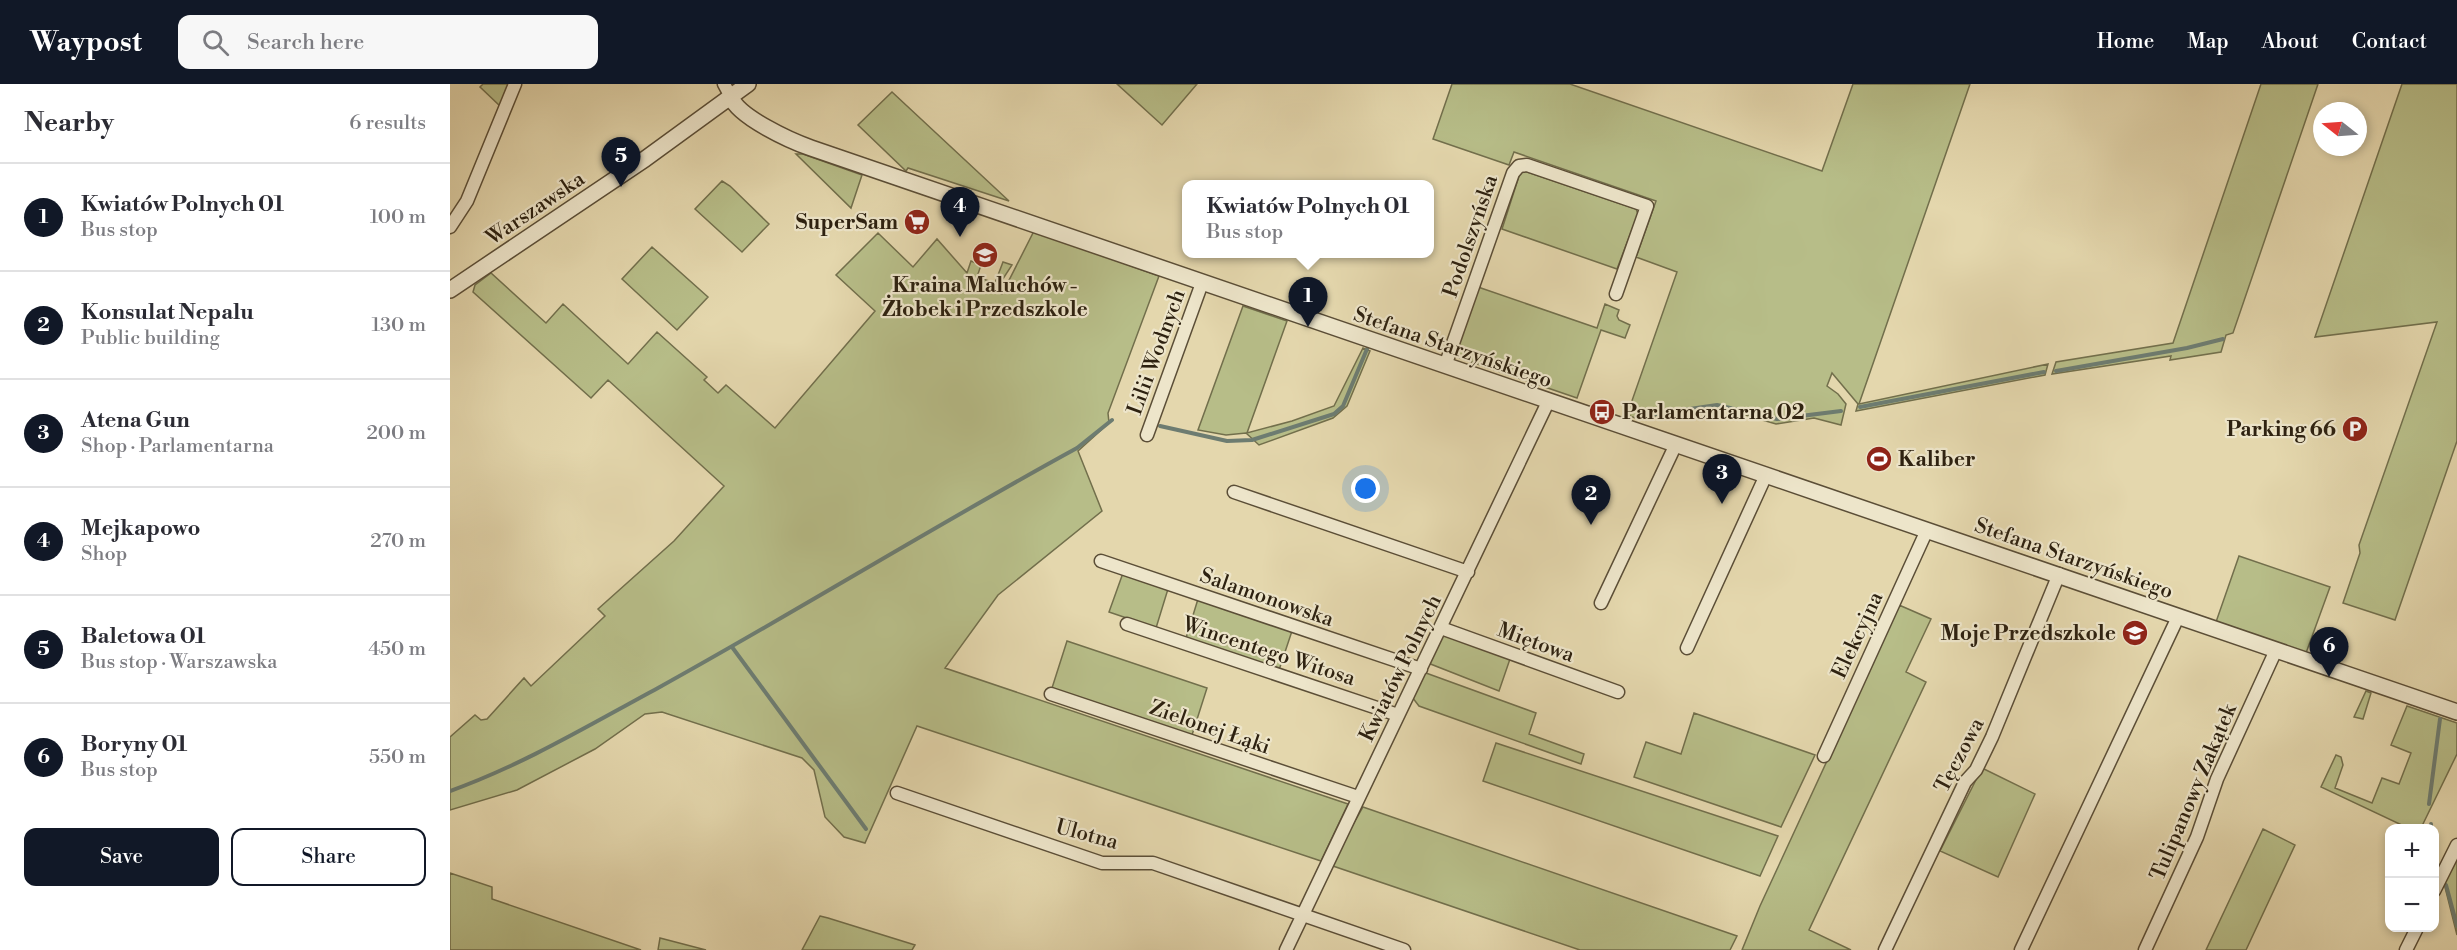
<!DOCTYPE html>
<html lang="en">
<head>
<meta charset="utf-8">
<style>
	:root { --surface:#fff; --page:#f7f7f7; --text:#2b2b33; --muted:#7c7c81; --line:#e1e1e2; --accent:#111827 }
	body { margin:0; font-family:"Libre Bodoni",serif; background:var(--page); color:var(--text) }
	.controls { position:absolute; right:18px; bottom:18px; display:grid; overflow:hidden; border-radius:12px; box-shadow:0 3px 9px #0003 }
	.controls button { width:54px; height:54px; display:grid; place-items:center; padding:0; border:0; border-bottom:2px solid var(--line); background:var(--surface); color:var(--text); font:30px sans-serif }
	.compass { position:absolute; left:1863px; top:18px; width:54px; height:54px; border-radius:50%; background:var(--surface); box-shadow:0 3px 9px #0003; rotate:287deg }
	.you { position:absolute; left:916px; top:405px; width:21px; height:21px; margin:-15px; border:4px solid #fff; border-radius:50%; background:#1a73e8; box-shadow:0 0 0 9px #1a73e833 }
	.badge { display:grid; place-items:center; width:39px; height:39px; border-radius:50%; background:var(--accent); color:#fff; font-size:20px; font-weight:700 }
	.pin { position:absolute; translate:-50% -50px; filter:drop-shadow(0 2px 3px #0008) }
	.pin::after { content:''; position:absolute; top:32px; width:21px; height:18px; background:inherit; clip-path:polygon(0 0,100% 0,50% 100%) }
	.popup { position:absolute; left:732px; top:96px; width:252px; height:78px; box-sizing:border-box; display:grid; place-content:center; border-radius:12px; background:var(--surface); filter:drop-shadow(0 2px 4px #0005); font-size:20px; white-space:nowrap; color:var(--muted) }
	.popup b { font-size:22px; color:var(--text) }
	.popup::after { content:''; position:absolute; left:50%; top:100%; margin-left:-12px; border:12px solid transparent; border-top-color:var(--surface) }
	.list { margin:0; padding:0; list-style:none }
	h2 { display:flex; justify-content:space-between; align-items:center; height:78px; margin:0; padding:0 24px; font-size:26px }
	h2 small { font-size:20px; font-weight:400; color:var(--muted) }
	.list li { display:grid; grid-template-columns:39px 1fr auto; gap:18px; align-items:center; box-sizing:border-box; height:108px; padding:0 24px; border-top:2px solid var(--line) }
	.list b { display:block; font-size:22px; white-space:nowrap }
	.list p { margin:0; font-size:20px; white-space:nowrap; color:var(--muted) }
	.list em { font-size:20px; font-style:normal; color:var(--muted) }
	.actions { display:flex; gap:12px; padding:18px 24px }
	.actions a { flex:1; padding:14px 0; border:2px solid var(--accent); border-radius:12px; text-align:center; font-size:21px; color:var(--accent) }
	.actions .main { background:var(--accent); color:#fff }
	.icon { flex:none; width:33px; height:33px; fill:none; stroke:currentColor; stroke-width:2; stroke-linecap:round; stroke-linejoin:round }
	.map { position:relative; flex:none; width:2007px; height:866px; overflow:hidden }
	header { display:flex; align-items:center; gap:36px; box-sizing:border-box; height:84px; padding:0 30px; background:var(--accent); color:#fff }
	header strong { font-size:28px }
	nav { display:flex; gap:33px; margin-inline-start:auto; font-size:21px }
	.search { width:420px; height:54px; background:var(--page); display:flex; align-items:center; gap:15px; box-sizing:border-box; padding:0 21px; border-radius:12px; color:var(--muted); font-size:22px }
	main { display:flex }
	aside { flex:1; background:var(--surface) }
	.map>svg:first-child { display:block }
	.green { fill:#b7bd88; stroke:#726f4c; stroke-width:1.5 }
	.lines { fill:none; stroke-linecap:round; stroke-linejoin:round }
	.stream { stroke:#6d7c71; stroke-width:4 }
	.minor-casing { stroke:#5b4e37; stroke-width:15 }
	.tertiary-casing { stroke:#5b4e37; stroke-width:18 }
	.minor { stroke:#ede5ca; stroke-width:12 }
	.tertiary { stroke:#ede5ca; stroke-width:15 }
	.labels { text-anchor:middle; stroke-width:4.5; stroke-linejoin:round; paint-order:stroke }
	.street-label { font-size:21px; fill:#2d2110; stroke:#ede5ca }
	.poi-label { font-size:21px; font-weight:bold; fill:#2d2110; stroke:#ede5ca; text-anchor:end }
</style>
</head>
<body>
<header>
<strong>Waypost</strong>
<div class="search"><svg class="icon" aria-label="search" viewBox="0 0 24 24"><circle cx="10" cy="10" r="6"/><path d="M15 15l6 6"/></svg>Search here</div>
<nav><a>Home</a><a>Map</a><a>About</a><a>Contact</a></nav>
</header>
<main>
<aside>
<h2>Nearby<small>6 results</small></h2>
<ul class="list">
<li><span class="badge">1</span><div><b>Kwiatów Polnych 01</b><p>Bus stop</p></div><em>100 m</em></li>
<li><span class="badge">2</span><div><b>Konsulat Nepalu</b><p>Public building</p></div><em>130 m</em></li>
<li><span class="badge">3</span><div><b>Atena Gun</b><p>Shop · Parlamentarna</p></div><em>200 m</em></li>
<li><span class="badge">4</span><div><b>Mejkapowo</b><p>Shop</p></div><em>270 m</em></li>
<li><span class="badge">5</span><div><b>Baletowa 01</b><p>Bus stop · Warszawska</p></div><em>450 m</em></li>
<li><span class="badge">6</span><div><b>Boryny 01</b><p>Bus stop</p></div><em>550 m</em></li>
</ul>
<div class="actions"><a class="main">Save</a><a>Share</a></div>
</aside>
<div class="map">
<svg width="2007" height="866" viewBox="0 0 2007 866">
	<rect width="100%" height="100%" fill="#e4d7ad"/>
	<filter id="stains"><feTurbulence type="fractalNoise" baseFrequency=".00333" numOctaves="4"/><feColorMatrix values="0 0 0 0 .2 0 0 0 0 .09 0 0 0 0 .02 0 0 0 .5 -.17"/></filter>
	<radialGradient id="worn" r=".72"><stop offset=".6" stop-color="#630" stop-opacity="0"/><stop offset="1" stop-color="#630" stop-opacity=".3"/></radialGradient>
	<path class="green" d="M 33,0 L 61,0 L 50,22 L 30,3 Z
		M 667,0 L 747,0 L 712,41 Z
		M 1002,0 L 1120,0 L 1372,87 L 1403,0 L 1520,0 L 1409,320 L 1598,280 L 1595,291 L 1406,327 L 1408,320 L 1382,289 L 1377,302 L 1388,310 L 1396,320 L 1391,341 L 1364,334 L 1326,340 L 1271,324 L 1188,335 L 1177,331 L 1227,188 L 1186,173 L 1206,117 L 1064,68 L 1059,81 L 983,55 Z
		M 1811,0 L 1868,0 L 1783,249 L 1776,251 L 1771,268 L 1720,276 L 1721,272 L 1602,290 L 1606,278 L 1723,259 Z
		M 1952,0 L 2007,0 L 2007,357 L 1945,536 L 1893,519 L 1910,469 L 1909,461 L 1987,238 L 1865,253 Z
		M 442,8 L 559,117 L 458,84 L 456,87 L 408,41 Z
		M 346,70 L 353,70 L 412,91 L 401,124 Z
		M 1074,87 L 1186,125 L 1188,130 L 1167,185 L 1052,145 L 1070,89 Z
		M 272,97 L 280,102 L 319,140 L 292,168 L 245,125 Z
		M 584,147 L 709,192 L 658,329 L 659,339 L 628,367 L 652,427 L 548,511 L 495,584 L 898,720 L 871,777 L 467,642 L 415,759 L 394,753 L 375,733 L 364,686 L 352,674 L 212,628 L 195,630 L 145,665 L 67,706 L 0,726 L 0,653 L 25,631 L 31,636 L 37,635 L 74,594 L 81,602 L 155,532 L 148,525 L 224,457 L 274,402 L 158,296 L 141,314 L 23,208 L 25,201 L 41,189 L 96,239 L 113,220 L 178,280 L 207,248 L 257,293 L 254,296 L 268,309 L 276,301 L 325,344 L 425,227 L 386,191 L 428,149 L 463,183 L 487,155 L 517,189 L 521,177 L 531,181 L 527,193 L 545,199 L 553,178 L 562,181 L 545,207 L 552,210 Z
		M 202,163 L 258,213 L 227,246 L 172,195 Z
		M 1028,203 L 1147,244 L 1155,220 L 1169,226 L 1167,232 L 1169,236 L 1180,241 L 1175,254 L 1151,246 L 1127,314 L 1004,272 Z
		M 793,222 L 837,237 L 797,349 L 842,337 L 884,322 L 913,264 L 920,267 L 897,322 L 883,334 L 809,361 L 796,349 L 776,351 L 748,346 Z
		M 1789,472 L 1880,503 L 1856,569 L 1766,538 Z
		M 673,489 L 718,505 L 706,544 L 659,528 Z
		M 748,515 L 842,547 L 829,586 L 736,554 Z
		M 1449,521 L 1481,535 L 1456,588 L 1476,598 L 1359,846 L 1401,866 L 1292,866 L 1310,822 Z
		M 993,549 L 1060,575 L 1049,607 L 978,579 Z
		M 617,557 L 757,604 L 742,651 L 602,604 Z
		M 976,589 L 1086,629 L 1079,650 L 1134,670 L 1131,680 L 969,622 L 962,613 L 971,593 Z
		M 1916,607 L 1921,609 L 1913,635 L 1904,633 Z
		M 1957,622 L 2007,639 L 2007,670 L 1971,744 L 1958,744 L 1871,703 L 1886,671 L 1891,673 L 1893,681 L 1885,704 L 1922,719 L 1932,694 L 1949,700 L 1961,669 L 1941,661 Z
		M 1244,629 L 1365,671 L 1331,743 L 1184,693 L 1196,658 L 1231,670 Z
		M 1046,659 L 1328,752 L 1310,792 L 1033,697 Z
		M 1532,684 L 1585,710 L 1548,793 L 1490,767 Z
		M 913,723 L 1287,852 L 1280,866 L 1130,866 L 880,781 Z
		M 1813,745 L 1845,761 L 1796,866 L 1756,866 Z
		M 2007,773 L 2007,851 L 1994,799 Z
		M 0,789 L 42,803 L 42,815 L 191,866 L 0,866 Z
		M 370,832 L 378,834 L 465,861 L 462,866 L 352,866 Z
		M 210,854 L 256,866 L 208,866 Z"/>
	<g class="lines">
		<path class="stream" d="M 1606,287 L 1737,264 L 1773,255
			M 1410,323 L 1594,288
			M 1192,332 L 1267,321 L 1327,335 L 1391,327
			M 710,342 L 777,357 L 802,356 L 884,330 L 893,322 L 917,265
			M 282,563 L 416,745
			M 0,707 C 73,681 141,640 208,604 C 349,526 486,441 627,364 L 662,336
			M 1979,720 L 1990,635
			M 1981,740 L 1981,744
			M 1996,801 L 2007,842"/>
		<g class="minor-casing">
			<path id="minor" d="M 274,0 L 281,13
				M 0,143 L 17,117 L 65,0
				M 995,282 L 1063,89 L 1069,82 L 1077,81 L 1197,122 L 1166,210
				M 697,351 L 752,199
				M 784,408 L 1018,488
				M 651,477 L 971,585
				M 1151,519 L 1226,360
				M 677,540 L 948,631
				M 991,544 L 1168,608
				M 1237,564 L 1316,391
				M 601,610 L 908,713
				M 1374,672 L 1477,446
				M 447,709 L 652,779 L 703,779 L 954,866
				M 1984,807 L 2007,761
				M 836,866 L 1098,318
				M 1435,866 L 1515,698 L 1526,686 L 1542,653 L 1609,490
				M 1571,866 L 1728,533
				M 1695,866 L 1747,753 L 1767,695 L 1826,566
				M 1956,866 L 1967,844"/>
		</g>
		<g class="tertiary-casing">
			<path id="tertiary" d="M 281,13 C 288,33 341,57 361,64 L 2007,628
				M 0,206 L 195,75 L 298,0"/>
		</g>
		<use href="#minor" class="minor"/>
		<use href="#tertiary" class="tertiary"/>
	</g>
	<defs>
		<g id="supermarket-disc" transform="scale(1.35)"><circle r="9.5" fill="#8f2418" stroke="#ede5ca"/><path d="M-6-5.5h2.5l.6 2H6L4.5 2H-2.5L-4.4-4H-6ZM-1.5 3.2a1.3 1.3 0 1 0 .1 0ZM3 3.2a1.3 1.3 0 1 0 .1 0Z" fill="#fff"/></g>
		<g id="school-disc" transform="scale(1.35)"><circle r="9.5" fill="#8f2418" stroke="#ede5ca"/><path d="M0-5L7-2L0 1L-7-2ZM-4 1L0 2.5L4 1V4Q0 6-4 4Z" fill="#fff"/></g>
		<g id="bus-disc" transform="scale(1.35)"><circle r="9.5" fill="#8f2418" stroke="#ede5ca"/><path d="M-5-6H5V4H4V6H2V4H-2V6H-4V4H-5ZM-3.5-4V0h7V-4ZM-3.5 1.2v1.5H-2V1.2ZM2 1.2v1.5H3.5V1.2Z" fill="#fff"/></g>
		<g id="parking-disc" transform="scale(1.35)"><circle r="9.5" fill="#8f2418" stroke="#ede5ca"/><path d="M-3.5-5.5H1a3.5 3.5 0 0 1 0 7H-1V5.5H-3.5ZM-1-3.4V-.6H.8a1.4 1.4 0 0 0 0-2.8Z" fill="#fff"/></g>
		<g id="stadium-disc" transform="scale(1.35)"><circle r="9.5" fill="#8f2418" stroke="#ede5ca"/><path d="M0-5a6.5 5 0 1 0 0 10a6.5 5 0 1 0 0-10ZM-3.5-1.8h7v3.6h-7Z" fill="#fff"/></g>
	</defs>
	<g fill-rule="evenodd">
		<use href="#supermarket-disc" x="467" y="138"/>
		<use href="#school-disc" x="535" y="171"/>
		<use href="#bus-disc" x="1152" y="328"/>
		<use href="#parking-disc" x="1905" y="345"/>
		<use href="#stadium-disc" x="1429" y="375"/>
		<use href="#school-disc" x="1685" y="549"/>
	</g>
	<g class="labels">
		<g class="street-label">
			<text transform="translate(85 124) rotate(-34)" y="7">Warszawska</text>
			<text transform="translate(1020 152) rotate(-71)" y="7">Podolszyńska</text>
			<text transform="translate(1003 263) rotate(19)" y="7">Stefana Starzyńskiego</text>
			<text transform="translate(706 268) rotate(-70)" y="7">Lilii Wodnych</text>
			<text transform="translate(1624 474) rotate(19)" y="7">Stefana Starzyńskiego</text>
			<text transform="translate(817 513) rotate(19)" y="7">Salamonowska</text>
			<text transform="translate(1407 551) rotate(-65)" y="7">Elekcyjna</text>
			<text transform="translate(1086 558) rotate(20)" y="7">Miętowa</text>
			<text transform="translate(819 567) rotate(18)" y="7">Wincentego Witosa</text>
			<text transform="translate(950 584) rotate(-64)" y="7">Kwiatów Polnych</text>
			<text transform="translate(760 643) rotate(19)" y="7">Zielonej Łąki</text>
			<text transform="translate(1509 671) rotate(-62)" y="7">Tęczowa</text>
			<text transform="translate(1743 708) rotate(-67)" y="7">Tulipanowy Zakątek</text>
			<text transform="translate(637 750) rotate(15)" y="7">Ulotna</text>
		</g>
		<g class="poi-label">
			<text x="448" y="145">SuperSam</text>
			<text x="535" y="208" text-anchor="middle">Kraina Maluchów -<tspan x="535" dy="24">Żłobek i Przedszkole</tspan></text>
			<text x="1172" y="335" text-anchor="start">Parlamentarna 02</text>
			<text x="1886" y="352">Parking 66</text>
			<text x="1448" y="382" text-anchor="start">Kaliber</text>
			<text x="1666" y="556">Moje Przedszkole</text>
		</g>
	</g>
	<rect width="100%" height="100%" filter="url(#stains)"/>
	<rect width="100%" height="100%" fill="url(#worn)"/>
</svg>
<div class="controls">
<button>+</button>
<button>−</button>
</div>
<svg class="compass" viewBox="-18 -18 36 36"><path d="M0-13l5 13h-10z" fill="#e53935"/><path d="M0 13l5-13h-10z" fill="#7c7c81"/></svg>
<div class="you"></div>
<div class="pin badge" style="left:858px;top:243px">1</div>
<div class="popup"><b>Kwiatów Polnych 01</b>Bus stop</div>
<div class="pin badge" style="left:1141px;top:441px">2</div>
<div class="pin badge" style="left:1272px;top:420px">3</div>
<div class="pin badge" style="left:510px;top:153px">4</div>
<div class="pin badge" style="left:171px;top:103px">5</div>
<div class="pin badge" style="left:1879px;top:593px">6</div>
</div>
</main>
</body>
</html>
